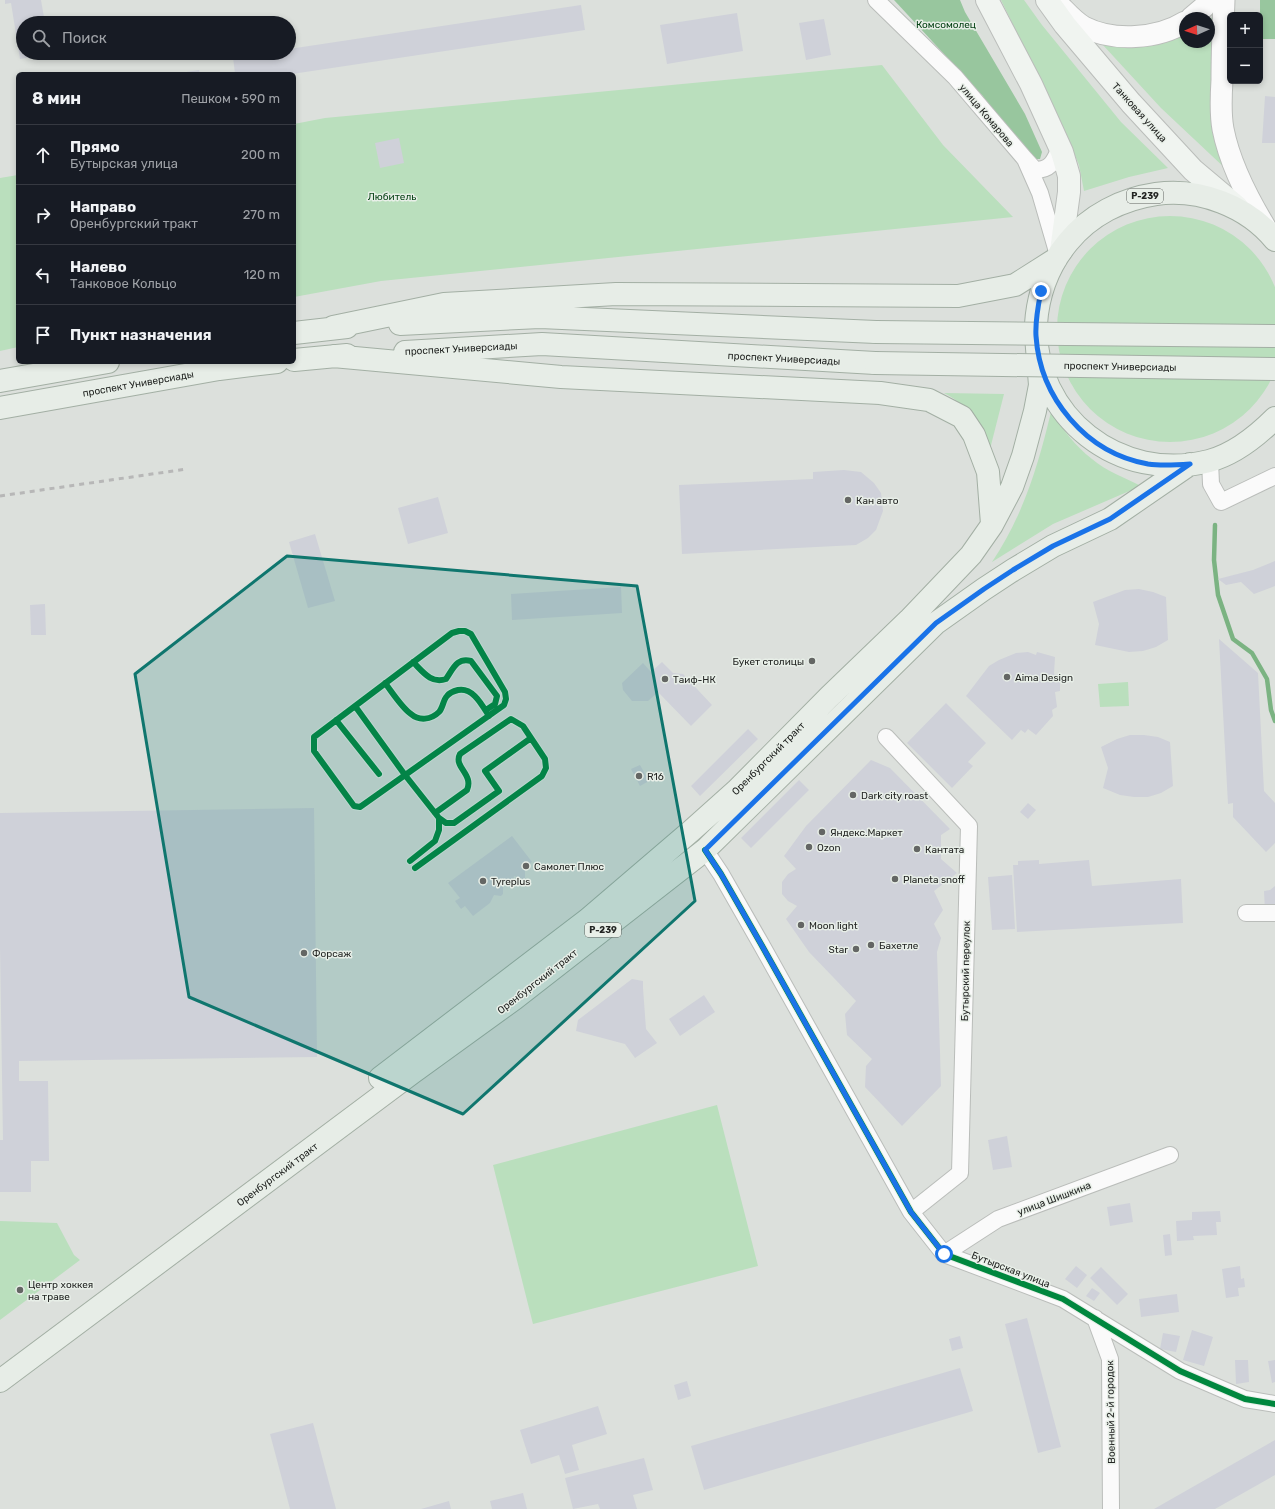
<!DOCTYPE html>
<html lang="ru">
<head>
<meta charset="utf-8">
<style>
	:root { --surface:#171b24; --page:#242831; --text:#f1f3f6; --muted:#9ea1a6; --line:#363941 }
	body { margin:0; font-family:Rubik,sans-serif; background:var(--page); color:var(--text) }
	.controls { position:absolute; right:12px; top:12px; display:grid; overflow:hidden; border-radius:6px; box-shadow:0 2px 6px #0003 }
	.controls button { width:36px; height:36px; display:grid; place-items:center; padding:0; border:0; border-bottom:1px solid var(--line); background:var(--surface); color:var(--text); font:20px sans-serif }
	.compass { position:absolute; left:1179px; top:12px; width:36px; height:36px; border-radius:50%; background:var(--surface); box-shadow:0 2px 6px #0003; rotate:267deg }
	.stop { position:absolute; width:12px; height:12px; margin:-9px; border:3px solid #1a73e8; border-radius:50%; background:#fff }
	.stop.end { background:#1a73e8; border-color:#fff; box-shadow:0 1px 4px #0008 }
	.list { margin:0; padding:0; list-style:none }
	h2 { display:flex; justify-content:space-between; align-items:center; height:52px; margin:0; padding:0 16px; font-size:17px }
	h2 small { font-size:13px; font-weight:400; color:var(--muted) }
	.list li { display:grid; grid-template-columns:26px 1fr auto; gap:12px; align-items:center; box-sizing:border-box; height:60px; padding:0 16px; border-top:1px solid var(--line) }
	.list b { display:block; font-size:15px; white-space:nowrap }
	.list p { margin:0; font-size:13px; white-space:nowrap; color:var(--muted) }
	.list em { font-size:13px; font-style:normal; color:var(--muted) }
	.icon { flex:none; width:22px; height:22px; fill:none; stroke:currentColor; stroke-width:2; stroke-linecap:round; stroke-linejoin:round }
	.map { position:relative; flex:none; width:1275px; height:1509px; overflow:hidden }
	.search { position:absolute; background:var(--surface); box-shadow:0 2px 6px #0003; left:16px; top:16px; width:280px; height:44px; display:flex; align-items:center; gap:10px; box-sizing:border-box; padding:0 14px; border-radius:22px; color:var(--muted); font-size:15px }
	.panel { position:absolute; background:var(--surface); box-shadow:0 2px 6px #0003; left:16px; top:72px; width:280px; height:292px; border-radius:6px }
	.map>svg:first-child { display:block }
	.green { fill:#badfbd }
	.forest { fill:#98c69e }
	.lines { fill:none; stroke-linecap:round; stroke-linejoin:round }
	.stream { stroke:#7bb382; stroke-width:4.5 }
	.building { fill:#cfd1d9 }
	.minor-casing { stroke:#babdba; stroke-width:18 }
	.tertiary-casing { stroke:#babdba; stroke-width:23 }
	.secondary-casing { stroke:#babdba; stroke-width:24 }
	.primary-casing { stroke:#a3afa4; stroke-width:24 }
	.minor { stroke:#fafafa; stroke-width:16 }
	.tertiary { stroke:#fafafa; stroke-width:21 }
	.secondary { stroke:#f0f4f0; stroke-width:22 }
	.primary { stroke:#e7ede7; stroke-width:22 }
	.rail { stroke:#b7b7b7; stroke-width:3; stroke-dasharray:5 5; stroke-linecap:butt }
	.primary-bridge-casing { stroke:#a3afa4; stroke-width:24; stroke-linecap:butt }
	.primary-bridge { stroke:#e7ede7; stroke-width:22 }
	.cycleway-casing { stroke:#e8efe8; stroke-width:8 }
	.cycleway { stroke:#00873e; stroke-width:6 }
	.route { stroke:#1a73e8; stroke-width:5 }
	.marked { fill:#0f766e; fill-opacity:0.2; stroke:#0f766e; stroke-width:3; stroke-linejoin:round }
	.poi-dot { fill:#646664; stroke:#e8efe8; stroke-width:1.5 }
	.labels { text-anchor:middle; stroke-width:3; stroke-linejoin:round; paint-order:stroke }
	.shield { fill:#e8efe8; stroke:#5e625e; stroke-width:1 }
	.shield-label { font-size:9px; font-weight:bold; fill:#232523 }
	.park-label { font-size:10px; fill:#003e10; stroke:#e8efe8 }
	.street-label { font-size:10px; fill:#232523; stroke:#e8efe8 }
	.poi-label { font-size:10px; fill:#232523; stroke:#e8efe8; text-anchor:start }
</style>
</head>
<body>
<div class="map">
<svg width="1275" height="1509" viewBox="0 0 1275 1509">
	<rect width="100%" height="100%" fill="#dce0dc"/>
	<path class="green" d="M 1001,0 L 1024,0 L 1042,25 L 1121,122 L 1168,168 L 1129,177 L 1084,191 L 1079,165 L 1062,125 Z
		M 1215,16 L 1212,130 L 1228,171 L 1161,108 L 1102,44 C 1126,46 1163,47 1185,34 L 1185,42 L 1209,42 L 1209,19 Z
		M 882,65 L 943,145 L 1013,217 L 381,281 L 294,297 L 294,124 L 325,118 Z
		M 18,175 L 18,347 L 0,351 L 0,178 Z
		M1057 329a113 113 0 1 1 226 0a113 113 0 1 1-226 0Z
		M 944,393 L 1004,394 L 989,453 C 977,426 972,407 944,393 Z
		M 1051,412 C 1063,429 1075,446 1092,459 C 1106,471 1125,478 1141,486 L 1053,524 L 992,562 C 1023,516 1038,466 1051,412 Z
		M 1128,682 L 1129,706 L 1100,707 L 1098,684 Z
		M 717,1105 L 758,1266 L 533,1324 L 493,1165 Z
		M 0,1221 L 57,1223 L 74,1255 L 80,1260 L 0,1320 Z"/>
	<path class="forest" d="M 894,0 L 960,0 L 965,12 L 1025,114 L 1042,152 L 1040,159 L 1031,159 L 982,95 Z
		M 1260,0 L 1275,0 L 1275,39 L 1260,39 Z"/>
	<g class="lines">
		<path class="stream" d="M 1215,525 L 1214,560 L 1218,595 L 1233,639 L 1252,653 L 1267,679 L 1271,710 L 1275,721"/>
	</g>
	<path class="building" d="M 5,0 L 41,0 L 45,23 L 23,23 L 23,53 L 50,53 L 50,54 L 20,59 L 11,3 L 5,4 Z
		M 581,5 L 585,30 L 292,74 L 235,74 L 233,57 L 259,53 L 289,53 L 289,49 Z
		M 737,13 L 743,51 L 667,64 L 660,25 Z
		M 824,19 L 831,55 L 806,60 L 799,23 Z
		M 199,70 L 200,74 L 180,74 L 180,73 Z
		M 1265,96 L 1275,97 L 1275,143 L 1262,143 Z
		M 399,138 L 404,163 L 380,168 L 375,143 Z
		M 844,470 L 861,472 L 874,483 L 881,493 L 883,511 L 876,530 L 868,538 L 856,545 L 682,554 L 679,485 L 813,479 L 813,472 Z
		M 438,497 L 448,533 L 408,544 L 398,508 Z
		M 315,534 L 335,601 L 308,608 L 289,542 Z
		M 1275,561 L 1275,586 L 1254,594 L 1241,582 L 1226,585 L 1218,579 L 1253,570 Z
		M 621,587 L 622,613 L 512,620 L 511,594 Z
		M 1139,589 L 1153,592 L 1166,597 L 1168,640 L 1156,647 L 1143,651 L 1129,652 L 1095,645 L 1099,624 L 1093,602 L 1125,590 Z
		M 45,604 L 46,635 L 31,635 L 30,605 Z
		M 1219,639 L 1258,673 L 1264,791 L 1275,803 L 1275,843 L 1266,852 L 1233,817 L 1233,803 L 1228,804 Z
		M 1028,652 L 1036,655 L 1037,652 L 1055,657 L 1054,674 L 1060,674 L 1060,691 L 1055,692 L 1057,707 L 1052,710 L 1053,716 L 1036,735 L 1028,729 L 1025,733 L 1021,730 L 1012,740 L 966,696 L 989,666 L 999,660 L 1016,653 Z
		M 662,662 L 673,673 L 683,674 L 712,705 L 691,726 L 658,692 L 648,701 L 632,701 L 623,690 L 622,683 L 643,663 L 651,672 Z
		M 946,703 L 986,743 L 968,762 L 973,766 L 952,788 L 907,743 Z
		M 748,729 L 758,739 L 700,796 L 691,786 Z
		M 1130,735 L 1144,735 L 1158,737 L 1170,742 L 1173,786 L 1161,793 L 1148,797 L 1134,797 L 1120,795 L 1103,788 L 1108,768 L 1101,747 L 1117,739 Z
		M 871,760 L 890,768 L 950,829 L 941,835 L 941,859 L 957,873 L 934,891 L 943,910 L 934,924 L 941,938 L 937,952 L 941,1086 L 902,1126 L 865,1087 L 866,1066 L 872,1059 L 847,1035 L 845,1014 L 856,1001 L 809,952 L 786,919 L 797,906 L 788,901 L 782,894 L 782,882 L 788,874 L 796,869 L 784,856 L 806,826 Z
		M 640,765 L 649,781 L 640,786 L 631,769 Z
		M 799,780 L 809,790 L 751,848 L 741,838 Z
		M 1028,803 L 1036,810 L 1028,819 L 1020,812 Z
		M 314,808 L 317,1057 L 19,1061 L 19,1081 L 48,1081 L 49,1161 L 31,1161 L 31,1192 L 0,1192 L 0,1140 L 3,1140 L 0,947 L 0,813 Z
		M 512,836 L 532,862 L 525,867 L 525,878 L 523,879 L 514,876 L 513,886 L 512,887 L 503,884 L 503,894 L 501,896 L 494,895 L 490,903 L 473,916 L 465,906 L 461,909 L 455,901 L 460,898 L 448,883 Z
		M 1039,860 L 1039,864 L 1089,860 L 1092,886 L 1181,879 L 1183,923 L 1017,932 L 1013,865 L 1018,865 L 1018,861 Z
		M 1012,875 L 1015,929 L 992,930 L 988,877 Z
		M 1275,886 L 1275,911 L 1265,912 L 1264,891 L 1270,890 Z
		M 632,979 L 643,981 L 643,988 L 646,1029 L 657,1043 L 635,1058 L 625,1044 L 576,1031 L 578,1020 Z
		M 704,995 L 715,1012 L 680,1036 L 669,1019 Z
		M 1007,1136 L 1012,1167 L 993,1170 L 988,1140 Z
		M 1130,1203 L 1133,1222 L 1110,1226 L 1107,1207 Z
		M 1220,1211 L 1221,1222 L 1216,1222 L 1217,1235 L 1193,1236 L 1194,1240 L 1177,1241 L 1176,1221 L 1192,1220 L 1192,1212 Z
		M 1170,1234 L 1172,1255 L 1165,1256 L 1163,1235 Z
		M 1076,1266 L 1087,1275 L 1077,1288 L 1065,1279 Z
		M 1240,1266 L 1241,1279 L 1244,1278 L 1245,1287 L 1238,1288 L 1239,1296 L 1226,1298 L 1222,1269 Z
		M 1101,1267 L 1128,1294 L 1117,1305 L 1090,1278 Z
		M 1092,1288 L 1100,1293 L 1094,1301 L 1086,1296 Z
		M 1177,1294 L 1179,1312 L 1141,1317 L 1139,1299 Z
		M 1027,1318 L 1061,1447 L 1038,1453 L 1005,1324 Z
		M 1192,1330 L 1213,1337 L 1204,1366 L 1183,1360 Z
		M 1163,1333 L 1180,1336 L 1176,1352 L 1160,1349 Z
		M 960,1336 L 963,1348 L 952,1351 L 949,1339 Z
		M 1235,1360 L 1248,1360 L 1249,1382 L 1236,1384 Z
		M 1275,1360 L 1275,1382 L 1272,1383 L 1268,1361 Z
		M 960,1368 L 973,1411 L 704,1490 L 691,1446 Z
		M 687,1381 L 691,1396 L 678,1400 L 674,1385 Z
		M 598,1406 L 607,1434 L 572,1445 L 579,1470 L 565,1474 L 559,1455 L 531,1464 L 520,1430 Z
		M 313,1423 L 336,1509 L 290,1509 L 270,1434 Z
		M 1275,1440 L 1275,1475 L 1215,1509 L 1154,1509 Z
		M 644,1458 L 653,1490 L 633,1495 L 637,1509 L 600,1509 L 598,1504 L 573,1509 L 565,1478 Z
		M 523,1493 L 527,1509 L 492,1509 L 490,1501 Z
		M 449,1501 L 451,1509 L 421,1509 Z"/>
	<g class="lines">
		<g class="minor-casing">
			<path id="minor" d="M 876,0 L 955,77 L 1025,159 L 1040,193 L 1058,255
				M 1025,159 L 1035,170 C 1051,170 1054,161 1060,148
				M 1210,461 L 1211,484 L 1221,502 L 1275,476
				M 886,737 L 969,826 L 960,1173 L 911,1212
				M 705,850 L 721,874 L 761,944 L 911,1212 L 944,1254 L 1063,1299 L 1180,1371 L 1245,1399 L 1275,1404
				M 1246,913 L 1275,913
				M 944,1254 L 998,1219 L 1170,1155
				M 1095,1318 L 1110,1359 L 1111,1509"/>
		</g>
		<g class="tertiary-casing">
			<path id="tertiary" d="M 1054,0 C 1063,8 1073,21 1084,27 C 1113,42 1158,39 1185,22
				M 1224,0 C 1223,27 1222,53 1222,80 C 1221,96 1220,113 1223,129 C 1230,165 1248,199 1267,230
				M 1191,18 L 1204,7 L 1208,0"/>
		</g>
		<g class="secondary-casing">
			<path id="secondary" d="M 987,0 L 1031,84 L 1062,152 L 1069,176 L 1069,192 L 1061,251
				M 1047,0 L 1065,25 L 1131,103 L 1193,170 L 1237,207"/>
		</g>
		<g class="primary-casing">
			<path id="primary" d="M 1275,240 C 1247,206 1200,188 1156,194 C 1122,199 1090,215 1068,242 C 1049,265 1038,294 1036,324 C 1033,417 1120,484 1209,461 C 1235,454 1256,437 1275,418
				M 400,324 L 540,317 L 876,332
				M 333,327 L 444,304 L 616,294 L 958,296 L 1015,285 L 1056,259
				M 294,333 L 347,327
				M 405,352 L 542,344 L 875,363
				M 333,356 L 561,377 L 880,393 L 929,400 L 962,417 L 974,435 L 988,472 L 992,524
				M 294,360 L 347,355
				M 0,381 L 108,362
				M 0,408 L 219,369 L 277,362
				M 380,1078 L 587,920 L 691,831 L 737,790 L 829,697 L 909,620 L 971,555 L 992,525 L 1012,487 L 1023,456 L 1035,411 L 1040,385 L 1036,336
				M 0,1381 L 412,1073 L 514,999 L 705,850 L 936,623 L 984,589 L 1013,570 L 1053,546 L 1110,519 L 1190,464"/>
		</g>
		<use href="#minor" class="minor"/>
		<use href="#tertiary" class="tertiary"/>
		<use href="#secondary" class="secondary"/>
		<use href="#primary" class="primary"/>
		<path class="rail" d="M 0,496 L 187,469"/>
		<g class="primary-bridge-casing">
			<path id="primary-bridge" d="M 876,332 L 1275,336
				M 875,363 L 1275,369"/>
		</g>
		<use href="#primary-bridge" class="primary-bridge"/>
		<g class="cycleway-casing">
			<path id="cycleway" d="M 459,631 L 465,631 L 471,634 L 505,692 L 506,699 L 504,705 L 360,807 L 354,806 L 314,751 L 314,737 L 452,633 Z
				M 413,662 C 423,672 431,684 446,679 C 453,669 457,657 471,661 L 497,696 L 495,704 L 486,710
				M 385,683 C 392,692 402,708 411,714 C 419,721 431,720 439,712 C 443,708 443,700 447,696 C 450,692 454,691 458,690 C 473,687 482,705 489,716
				M 355,706 L 405,775 L 439,818 L 439,830 L 435,841 L 410,861
				M 336,720 L 379,774
				M 439,818 L 446,823 L 454,823 L 499,791 L 485,771 L 531,738
				M 705,850 L 721,874 L 761,944 L 911,1212 L 944,1254 L 1063,1299 L 1180,1371 L 1245,1399 L 1275,1404
				M 415,868 L 542,776 L 546,768 L 545,759 L 523,726 L 511,719 L 460,754 C 453,767 474,774 467,790 L 435,813"/>
		</g>
		<use href="#cycleway" class="cycleway"/>
	</g>
	<g class="lines">
		<path class="route" d="M 944,1254 L 911,1212 L 761,944 L 721,874 L 705,850 L 936,623 L 984,589 L 1013,570 L 1053,546 L 1110,519 L 1190,464 C 1176,465 1162,466 1148,464 C 1086,453 1040,398 1036,336 C 1035,321 1038,306 1041,291"/>
	</g>
	<path class="marked" d="M 287,556 L 637,586 L 695,901 L 463,1114 L 189,997 L 135,674 Z"/>
	<g class="poi-dot">
		<circle cx="848" cy="500" r="4"/>
		<circle cx="812" cy="661" r="4"/>
		<circle cx="1007" cy="677" r="4"/>
		<circle cx="665" cy="679" r="4"/>
		<circle cx="639" cy="776" r="4"/>
		<circle cx="853" cy="795" r="4"/>
		<circle cx="822" cy="832" r="4"/>
		<circle cx="809" cy="847" r="4"/>
		<circle cx="917" cy="849" r="4"/>
		<circle cx="526" cy="866" r="4"/>
		<circle cx="895" cy="879" r="4"/>
		<circle cx="483" cy="881" r="4"/>
		<circle cx="801" cy="925" r="4"/>
		<circle cx="871" cy="945" r="4"/>
		<circle cx="856" cy="949" r="4"/>
		<circle cx="304" cy="953" r="4"/>
		<circle cx="20" cy="1290" r="4"/>
	</g>
	<g class="labels">
		<g class="shield">
			<rect x="1127" y="189" width="36" height="14" rx="3"/>
			<rect x="585" y="923" width="36" height="14" rx="3"/>
		</g>
		<g class="shield-label">
			<text x="1145" y="199">Р-239</text>
			<text x="603" y="933">Р-239</text>
		</g>
		<g class="park-label">
			<text x="946" y="28">Комсомолец</text>
			<text x="392" y="200">Любитель</text>
		</g>
		<g class="street-label">
			<text transform="translate(1140 112) rotate(48)" y="4">Танковая улица</text>
			<text transform="translate(987 115) rotate(50)" y="4">улица Комарова</text>
			<text transform="translate(461 348) rotate(-3)" y="4">проспект Универсиады</text>
			<text transform="translate(784 358) rotate(3)" y="4">проспект Универсиады</text>
			<text transform="translate(1120 366) rotate(1)" y="4">проспект Универсиады</text>
			<text transform="translate(138 383) rotate(-10)" y="4">проспект Универсиады</text>
			<text transform="translate(768 758) rotate(-45)" y="4">Оренбургский тракт</text>
			<text transform="translate(965 971) rotate(-89)" y="4">Бутырский переулок</text>
			<text transform="translate(537 981) rotate(-38)" y="4">Оренбургский тракт</text>
			<text transform="translate(277 1174) rotate(-37)" y="4">Оренбургский тракт</text>
			<text transform="translate(1054 1198) rotate(-21)" y="4">улица Шишкина</text>
			<text transform="translate(1011 1269) rotate(21)" y="4">Бутырская улица</text>
			<text transform="translate(1110 1412) rotate(-91)" y="4">Военный 2-й городок</text>
		</g>
		<g class="poi-label">
			<text x="856" y="504">Кан авто</text>
			<text x="804" y="665" text-anchor="end">Букет столицы</text>
			<text x="1015" y="681">Aima Design</text>
			<text x="673" y="683">Таиф-НК</text>
			<text x="647" y="780">R16</text>
			<text x="861" y="799">Dark city roast</text>
			<text x="830" y="836">Яндекс.Маркет</text>
			<text x="817" y="851">Ozon</text>
			<text x="925" y="853">Кантата</text>
			<text x="534" y="870">Самолет Плюс</text>
			<text x="903" y="883">Planeta snoff</text>
			<text x="491" y="885">Tyreplus</text>
			<text x="809" y="929">Moon light</text>
			<text x="879" y="949">Бахетле</text>
			<text x="848" y="953" text-anchor="end">Star</text>
			<text x="312" y="957">Форсаж</text>
			<text x="28" y="1288">Центр хоккея<tspan x="28" dy="12">на траве</tspan></text>
		</g>
	</g>
</svg>
<div class="controls">
<button>+</button>
<button>−</button>
</div>
<svg class="compass" viewBox="-18 -18 36 36"><path d="M0-13l5 13h-10z" fill="#e53935"/><path d="M0 13l5-13h-10z" fill="#9ea1a6"/></svg>
<div class="stop" style="left:944px;top:1254px"></div>
<div class="stop end" style="left:1041px;top:291px"></div>
<div class="search"><svg class="icon" aria-label="search" viewBox="0 0 24 24"><circle cx="10" cy="10" r="6"/><path d="M15 15l6 6"/></svg>Поиск</div>
<section class="panel">
<h2>8 мин<small>Пешком · 590 m</small></h2>
<ul class="list">
<li><svg class="icon" aria-label="ahead" viewBox="0 0 24 24"><path d="M12 20V5M6 11l6-6 6 6"/></svg><div><b>Прямо</b><p>Бутырская улица</p></div><em>200 m</em></li>
<li><svg class="icon" aria-label="right" viewBox="0 0 24 24"><path d="M7 20v-9h11M14 6l5 5-5 5"/></svg><div><b>Направо</b><p>Оренбургский тракт</p></div><em>270 m</em></li>
<li><svg class="icon" aria-label="left" viewBox="0 0 24 24"><path d="M17 20v-9H6M10 6l-5 5 5 5"/></svg><div><b>Налево</b><p>Танковое Кольцо</p></div><em>120 m</em></li>
<li><svg class="icon" aria-label="arrive" viewBox="0 0 24 24"><path d="M6 21V4h12l-3 4 3 4H6"/></svg><div><b>Пункт назначения</b></div></li>
</ul>
</section>
</div>
</body>
</html>
